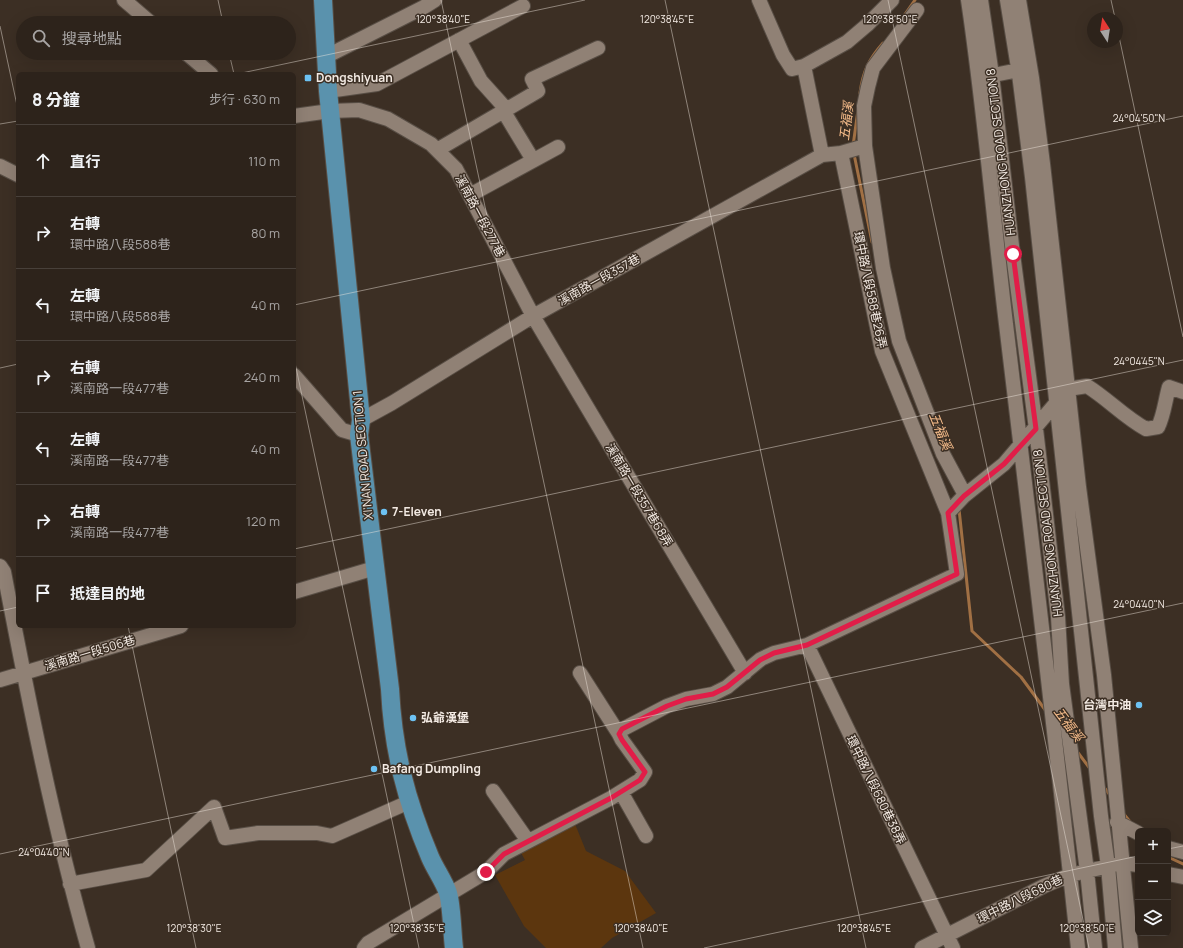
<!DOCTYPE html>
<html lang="zh-TW">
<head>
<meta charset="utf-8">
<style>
	:root { --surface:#2d231b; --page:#352b24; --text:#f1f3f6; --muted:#a7a4a3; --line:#48403a }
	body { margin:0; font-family:Manrope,"Noto Sans TC",sans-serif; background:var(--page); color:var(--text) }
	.controls { position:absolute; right:12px; bottom:12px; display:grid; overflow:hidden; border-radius:6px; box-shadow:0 4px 16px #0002 }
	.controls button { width:36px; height:36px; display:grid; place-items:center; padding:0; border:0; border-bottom:1px solid var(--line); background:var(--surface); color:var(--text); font:20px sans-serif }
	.compass { position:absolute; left:1087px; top:12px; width:36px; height:36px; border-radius:50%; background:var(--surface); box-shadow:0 4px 16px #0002; rotate:348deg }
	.stop { position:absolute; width:12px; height:12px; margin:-9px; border:3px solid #e11d48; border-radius:50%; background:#fff }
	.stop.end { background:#e11d48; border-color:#fff; box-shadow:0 1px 4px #0008 }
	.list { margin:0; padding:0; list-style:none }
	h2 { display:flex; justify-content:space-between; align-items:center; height:52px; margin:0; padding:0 16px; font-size:17px }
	h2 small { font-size:13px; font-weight:400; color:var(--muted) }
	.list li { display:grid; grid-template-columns:26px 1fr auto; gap:12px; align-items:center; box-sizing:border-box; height:72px; padding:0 16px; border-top:1px solid var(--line) }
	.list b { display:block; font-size:15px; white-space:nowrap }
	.list p { margin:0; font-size:13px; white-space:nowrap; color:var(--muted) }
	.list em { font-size:13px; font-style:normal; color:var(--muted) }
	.icon { flex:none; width:22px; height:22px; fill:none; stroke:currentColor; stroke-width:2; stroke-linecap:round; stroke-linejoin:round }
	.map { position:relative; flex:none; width:1183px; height:948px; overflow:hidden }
	.search { position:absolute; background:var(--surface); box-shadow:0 4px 16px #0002; left:16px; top:16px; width:280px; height:44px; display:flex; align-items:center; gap:10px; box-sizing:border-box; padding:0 14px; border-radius:22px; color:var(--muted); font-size:15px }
	.panel { position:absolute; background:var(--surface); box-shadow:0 4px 16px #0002; left:16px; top:72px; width:280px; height:556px; border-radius:6px }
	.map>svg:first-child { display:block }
	.green { fill:#5c360e }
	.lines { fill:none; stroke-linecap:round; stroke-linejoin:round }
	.stream { stroke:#a17044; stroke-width:3 }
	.minor-casing { stroke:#584e45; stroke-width:16 }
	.major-casing { stroke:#584e45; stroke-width:20 }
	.minor { stroke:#908175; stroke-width:14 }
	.major { stroke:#5a92ad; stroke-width:18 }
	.route { stroke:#e11d48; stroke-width:5 }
	.ticks { fill:none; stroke:#f3eae3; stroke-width:1; stroke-opacity:0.45 }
	.poi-dot { fill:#6dc2f3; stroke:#3c2f24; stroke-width:1.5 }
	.labels { text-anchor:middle; stroke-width:3; stroke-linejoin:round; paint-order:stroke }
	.poi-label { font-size:12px; font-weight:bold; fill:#f3eae3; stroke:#3c2f24; text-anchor:start }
	.street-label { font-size:12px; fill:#f3eae3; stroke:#3c2f24 }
	.water-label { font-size:13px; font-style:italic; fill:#f7bd8b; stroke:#3c2f24 }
	.ticks-label { font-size:10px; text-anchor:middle; fill:#f3eae3; stroke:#3c2f24; stroke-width:3; stroke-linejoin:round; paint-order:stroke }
</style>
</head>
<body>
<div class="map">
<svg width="1183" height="948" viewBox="0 0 1183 948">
	<rect width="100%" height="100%" fill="#3c2f24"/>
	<path class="green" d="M 575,824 L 586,851 L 625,871 L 656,913 L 612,938 L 601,948 L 546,948 L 524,926 L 495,875 L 525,860 L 520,851 Z"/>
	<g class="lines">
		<path class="stream" d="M 901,20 L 915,0
			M 860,93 C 863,71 869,59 883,43
			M 853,146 L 858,110
			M 854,154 L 872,242
			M 959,509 L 972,631 L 1021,677 L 1046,711
			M 1076,750 L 1091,770
			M 1103,786 L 1110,795
			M 1123,813 L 1131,823
			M 1168,857 L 1183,864"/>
		<g class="minor-casing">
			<path id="minor" d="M 124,0 L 151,23
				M 759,0 L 783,55 L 792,69 L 804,66 L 822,155
				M 968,0 C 984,107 993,216 1006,324 C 1031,532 1056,740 1078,948
				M 981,0 L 992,75 L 1013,254 L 1036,429 L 1058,617 L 1062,684 L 1087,871 L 1095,948
				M 1007,0 L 1019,74 L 1032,177 L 1101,816 L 1108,866 L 1115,948
				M 1019,0 L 1032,78 L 1043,164 L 1079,487 L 1104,675 L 1131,948
				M 917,10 L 873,68 L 868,87 L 864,106 L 865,146 L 883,268 L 899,341 L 943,454 L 965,495
				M 459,40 L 481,81 L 507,110
				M 186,53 L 211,74
				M 327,56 L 424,7 L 435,0
				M 804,66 L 847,42 L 867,25 L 892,0
				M 984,77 L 1028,68
				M 328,91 L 377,84 L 523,6
				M 504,112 L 533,160
				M 294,116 L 330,111 L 359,110 L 388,119 L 431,144 L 456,169 L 533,316 L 745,673
				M 437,150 L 538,91 L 532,79 L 598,48
				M 841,153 L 882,351 L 948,513
				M 0,166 L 18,175
				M 470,195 L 558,147
				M 294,375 L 342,430 L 359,435
				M 361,420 L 392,403 L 533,316 L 822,155 L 841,153 L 865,146
				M 0,566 L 4,572 C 28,698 53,824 88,948
				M 294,592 L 375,568
				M 807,645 L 953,948
				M 580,673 L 619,734
				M 0,680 L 181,626
				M 493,791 L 528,841
				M 621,792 L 646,836
				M 1117,822 L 1138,833
				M 1168,848 L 1183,852
				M 1168,874 L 1183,877
				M 70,884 L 146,870 L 214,807 L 225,838 L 258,833 L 317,833 L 332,836 L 409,802
				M 364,948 L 368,943 L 486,872 L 504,854 L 611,798 L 640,780 L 645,772 L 622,740 L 619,734 L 623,729 L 667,706 L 686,699 L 713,694 L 727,687 L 761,659 L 774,653 L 807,645 L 957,574 L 948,513 L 964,496 L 1004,464 L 1068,389 L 1087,386 C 1108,399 1124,417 1146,429 L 1158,427 C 1164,415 1165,401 1169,387 L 1183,392
				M 922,948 L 1044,886 L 1070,875 L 1122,863 L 1138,865"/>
		</g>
		<g class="major-casing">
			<path id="major" d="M 323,0 L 328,91 L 361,420 L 359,435 L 390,689 C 393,750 406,800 430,857 C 435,869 444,881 448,893 C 452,907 452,933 454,948"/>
		</g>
		<use href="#minor" class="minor"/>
		<use href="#major" class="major"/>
	</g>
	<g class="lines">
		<path class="route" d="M 486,872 L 504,854 L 611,798 L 640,780 L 645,772 L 622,740 L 619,734 L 622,729 L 667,706 L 686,699 L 713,694 L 727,687 L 760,660 L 774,653 L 807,645 L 957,574 L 948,513 L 964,496 L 1004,464 L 1036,429 L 1013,254"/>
	</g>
	<path class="ticks" d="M 218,0 L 223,23M 441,0 L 643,948M 665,0 L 866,948M 888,0 L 1089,948M 1111,0 L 1115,18M 0,26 L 18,110M 1117,27 L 1183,337M 229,53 L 234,74M 237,74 L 585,0M 0,124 L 18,121M 294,305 L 1183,116M 294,358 L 419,948M 0,368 L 18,364M 294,549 L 1183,360M 0,611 L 18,607M 128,626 L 196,948M 1168,849 L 1183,846M 0,854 L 1183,603M 704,948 L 1138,856"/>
	<g class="poi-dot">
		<rect x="304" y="74" width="8" height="8" rx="2"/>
		<circle cx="384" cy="512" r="4"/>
		<circle cx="1139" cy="705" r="4"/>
		<circle cx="413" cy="718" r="4"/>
		<circle cx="374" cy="769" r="4"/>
	</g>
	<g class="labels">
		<g class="poi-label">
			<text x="316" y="82">Dongshiyuan</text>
			<text x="392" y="516">7-Eleven</text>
			<text x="1131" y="709" text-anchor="end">台灣中油</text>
			<text x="421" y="722">弘爺漢堡</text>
			<text x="382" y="773">Bafang Dumpling</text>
		</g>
		<g class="street-label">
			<text transform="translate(1001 152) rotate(-97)" y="4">HUANZHONG ROAD SECTION 8</text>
			<text transform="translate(480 216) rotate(62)" y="4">溪南路一段277巷</text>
			<text transform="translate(599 280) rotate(-29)" y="4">溪南路一段357巷</text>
			<text transform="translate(870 290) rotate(78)" y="4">環中路八段588巷26弄</text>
			<text transform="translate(363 455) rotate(-95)" y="4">XI'NAN ROAD SECTION 1</text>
			<text transform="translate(639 495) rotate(59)" y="4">溪南路一段357巷68弄</text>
			<text transform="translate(1048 533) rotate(-97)" y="4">HUANZHONG ROAD SECTION 8</text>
			<text transform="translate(90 653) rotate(-17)" y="4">溪南路一段506巷</text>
			<text transform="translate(876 790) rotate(64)" y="4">環中路八段680巷38弄</text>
			<text transform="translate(1020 899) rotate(-26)" y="4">環中路八段680巷</text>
		</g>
		<g class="water-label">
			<text transform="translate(846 121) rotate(-83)" y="5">五福溪</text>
			<text transform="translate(941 431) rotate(68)" y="5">五福溪</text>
			<text transform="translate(1069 724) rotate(53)" y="5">五福溪</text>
		</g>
	</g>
	<g class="ticks-label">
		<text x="443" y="23">120°38'40"E</text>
		<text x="667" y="23">120°38'45"E</text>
		<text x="890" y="23">120°38'50"E</text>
		<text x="1139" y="122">24°04'50"N</text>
		<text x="1139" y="365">24°04'45"N</text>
		<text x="1139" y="608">24°04'40"N</text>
		<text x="44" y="856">24°04'40"N</text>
		<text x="194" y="932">120°38'30"E</text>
		<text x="417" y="932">120°38'35"E</text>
		<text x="641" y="932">120°38'40"E</text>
		<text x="864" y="932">120°38'45"E</text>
		<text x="1087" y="932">120°38'50"E</text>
	</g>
</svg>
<div class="controls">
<button>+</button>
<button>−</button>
<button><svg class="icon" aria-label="layers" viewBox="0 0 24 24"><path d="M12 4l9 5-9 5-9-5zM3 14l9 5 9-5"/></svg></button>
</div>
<svg class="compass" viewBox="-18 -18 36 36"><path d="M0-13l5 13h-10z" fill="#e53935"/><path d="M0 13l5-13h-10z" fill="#a7a4a3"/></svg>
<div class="stop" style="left:1013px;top:254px"></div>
<div class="stop end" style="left:486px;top:872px"></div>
<div class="search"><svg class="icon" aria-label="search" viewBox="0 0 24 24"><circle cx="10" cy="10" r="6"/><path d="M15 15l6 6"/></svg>搜尋地點</div>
<section class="panel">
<h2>8 分鐘<small>步行 · 630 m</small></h2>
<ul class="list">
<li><svg class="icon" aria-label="ahead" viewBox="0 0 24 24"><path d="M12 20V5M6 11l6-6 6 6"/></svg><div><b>直行</b></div><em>110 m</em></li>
<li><svg class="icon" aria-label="right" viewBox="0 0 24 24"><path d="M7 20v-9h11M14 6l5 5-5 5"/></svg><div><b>右轉</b><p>環中路八段588巷</p></div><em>80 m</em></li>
<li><svg class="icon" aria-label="left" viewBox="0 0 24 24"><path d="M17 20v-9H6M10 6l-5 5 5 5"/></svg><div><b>左轉</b><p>環中路八段588巷</p></div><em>40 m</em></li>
<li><svg class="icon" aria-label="right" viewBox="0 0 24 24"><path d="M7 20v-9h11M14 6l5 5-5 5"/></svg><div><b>右轉</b><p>溪南路一段477巷</p></div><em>240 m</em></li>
<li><svg class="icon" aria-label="left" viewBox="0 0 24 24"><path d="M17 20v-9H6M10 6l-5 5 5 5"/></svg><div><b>左轉</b><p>溪南路一段477巷</p></div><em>40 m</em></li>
<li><svg class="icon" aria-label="right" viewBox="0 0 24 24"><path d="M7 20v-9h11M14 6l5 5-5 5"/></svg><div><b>右轉</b><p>溪南路一段477巷</p></div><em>120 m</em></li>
<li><svg class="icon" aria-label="arrive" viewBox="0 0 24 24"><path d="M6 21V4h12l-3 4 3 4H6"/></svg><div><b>抵達目的地</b></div></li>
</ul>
</section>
</div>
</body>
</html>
